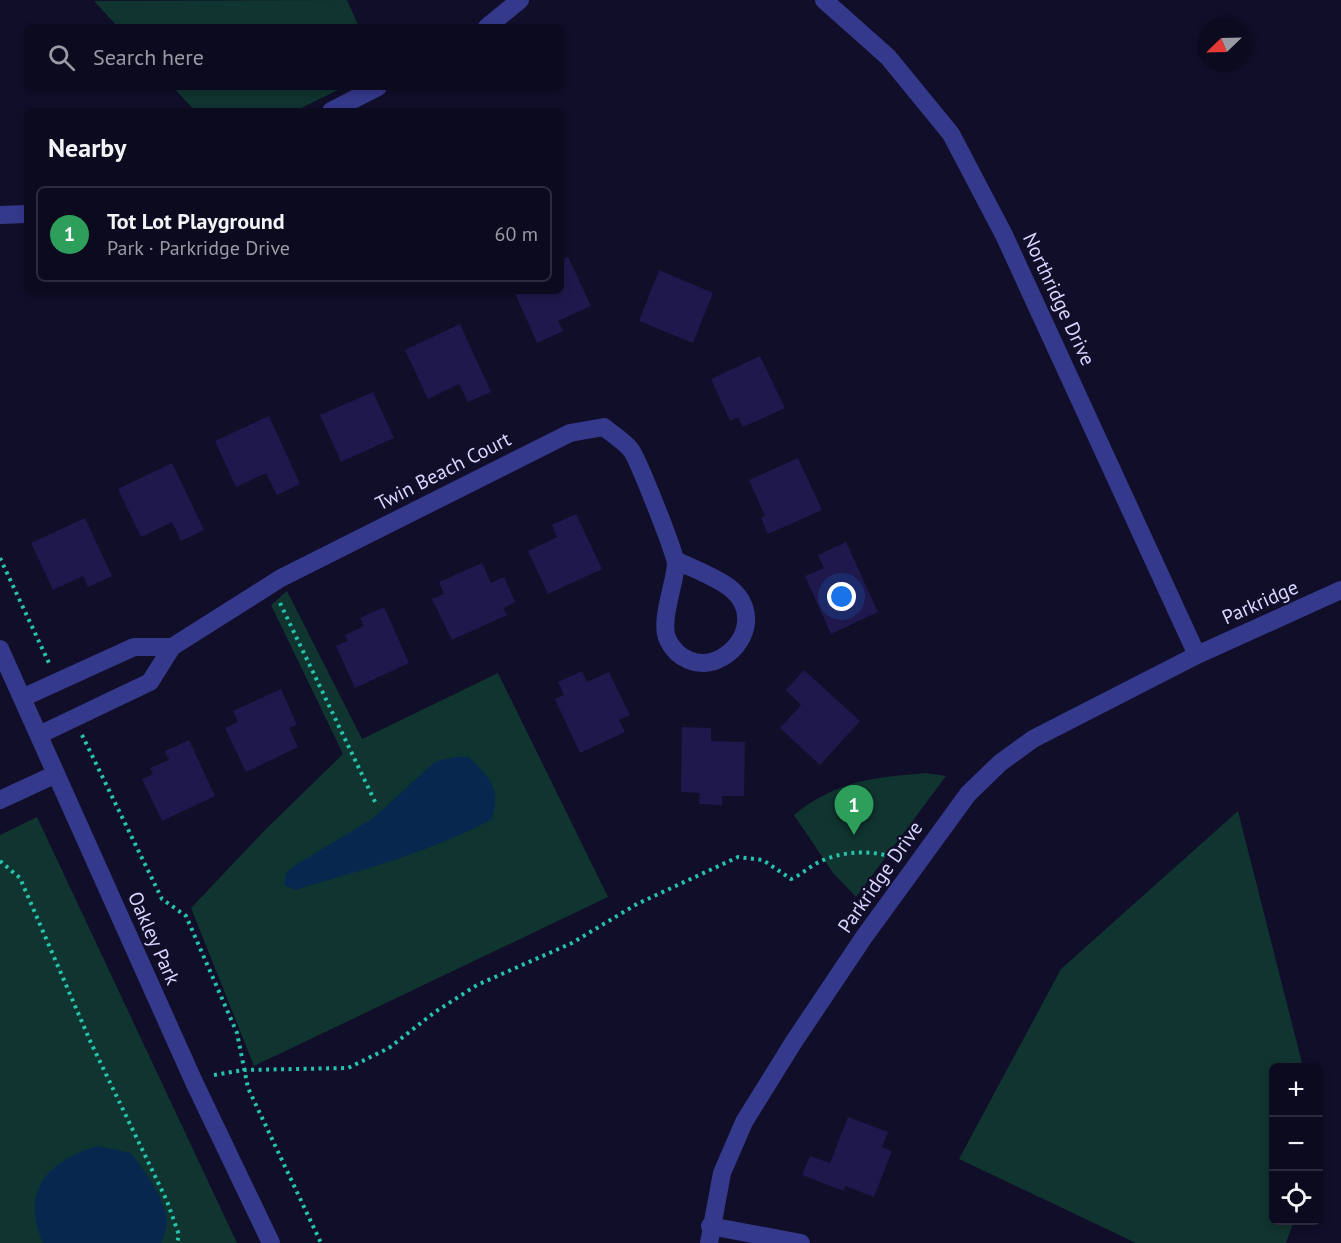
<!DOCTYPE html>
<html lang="en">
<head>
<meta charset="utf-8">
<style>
	:root { --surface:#0c0a1f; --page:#151328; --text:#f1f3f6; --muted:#9a9aa4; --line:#2c2b3d; --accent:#d93025 }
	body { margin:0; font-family:"PT Sans",sans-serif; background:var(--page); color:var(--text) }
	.controls { position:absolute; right:18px; bottom:18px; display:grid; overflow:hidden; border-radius:9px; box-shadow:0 3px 9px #0003 }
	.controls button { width:54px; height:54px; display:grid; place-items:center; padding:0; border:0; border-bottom:2px solid var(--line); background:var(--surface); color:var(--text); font:30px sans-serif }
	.compass { position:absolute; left:1197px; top:18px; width:54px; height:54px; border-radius:50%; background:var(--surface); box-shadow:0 3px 9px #0003; rotate:247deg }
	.you { position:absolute; left:842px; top:597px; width:21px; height:21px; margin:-15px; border:4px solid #fff; border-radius:50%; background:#1a73e8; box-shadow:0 0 0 9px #1a73e833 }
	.badge { display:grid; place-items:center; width:39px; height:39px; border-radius:50%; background:var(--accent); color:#fff; font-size:20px; font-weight:700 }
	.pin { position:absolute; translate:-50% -50px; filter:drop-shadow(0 2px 3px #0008) }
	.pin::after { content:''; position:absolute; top:32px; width:21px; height:18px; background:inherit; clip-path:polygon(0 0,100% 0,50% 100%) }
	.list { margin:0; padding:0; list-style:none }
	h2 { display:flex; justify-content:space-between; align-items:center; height:78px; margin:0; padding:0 24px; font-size:26px }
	h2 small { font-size:20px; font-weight:400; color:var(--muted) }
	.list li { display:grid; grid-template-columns:39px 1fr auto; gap:18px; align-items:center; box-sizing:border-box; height:96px; margin:0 12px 12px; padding:0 12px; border:2px solid var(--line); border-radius:9px }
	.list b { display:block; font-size:22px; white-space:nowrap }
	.list p { margin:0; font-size:20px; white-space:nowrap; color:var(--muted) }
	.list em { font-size:20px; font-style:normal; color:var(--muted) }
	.icon { flex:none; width:33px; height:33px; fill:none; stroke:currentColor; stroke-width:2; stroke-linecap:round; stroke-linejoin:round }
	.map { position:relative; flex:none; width:1341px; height:1243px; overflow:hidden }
	.search { position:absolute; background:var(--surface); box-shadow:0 3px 9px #0003; left:24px; top:24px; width:540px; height:66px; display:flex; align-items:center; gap:15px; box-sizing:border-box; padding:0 21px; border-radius:9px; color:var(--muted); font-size:22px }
	.panel { position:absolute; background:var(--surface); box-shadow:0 3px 9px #0003; left:24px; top:108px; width:540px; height:186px; border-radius:9px }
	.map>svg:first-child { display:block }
	.green { fill:#10342f }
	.water { fill:#08274e }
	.building { fill:#1f184c }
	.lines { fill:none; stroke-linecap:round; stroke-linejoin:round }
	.path { stroke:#26c3ad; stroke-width:4; stroke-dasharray:3 4.5; stroke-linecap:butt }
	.street { stroke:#35398c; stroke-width:18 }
	.labels { text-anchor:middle; stroke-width:4.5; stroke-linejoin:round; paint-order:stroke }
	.street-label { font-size:20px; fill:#d7d6ff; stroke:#100e29 }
</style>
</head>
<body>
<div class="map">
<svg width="1341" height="1243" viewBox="0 0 1341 1243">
	<rect width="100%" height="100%" fill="#100e29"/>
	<path class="green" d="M 347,0 L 359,27 L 118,27 L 94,1 Z
		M 173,87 L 344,87 L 295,111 L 195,111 Z
		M 287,591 L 362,739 L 498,673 L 608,897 L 254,1066 L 191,908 L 265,830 L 343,754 L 271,605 Z
		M 926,773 L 946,776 L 856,897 L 833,873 L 794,815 C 838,780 871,778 926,773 Z
		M 1238,811 L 1303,1067 L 1274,1068 L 1274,1220 L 1294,1221 L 1286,1243 L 1136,1243 L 959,1159 L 1061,969 Z
		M 37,817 L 237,1243 L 0,1243 L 0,835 Z"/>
	<path class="water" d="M 454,757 L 469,757 C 490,779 501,786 492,819 C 431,852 362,870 295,890 L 284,885 L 286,873 L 294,866 L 372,819 L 436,761 Z
		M 97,1146 L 131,1153 C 145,1172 167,1200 167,1225 C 166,1230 163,1238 161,1243 L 43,1243 C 20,1190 47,1162 97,1146 Z"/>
	<path class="building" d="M 568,257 L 591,306 L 558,321 L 563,331 L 537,343 L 514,291 L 561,291 L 561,260 Z
		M 659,270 L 713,293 L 693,343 L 639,321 Z
		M 460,324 L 491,392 L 468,402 L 459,384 L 428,399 L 405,350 Z
		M 760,356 L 785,408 L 743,427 L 738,417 L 730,421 L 711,379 Z
		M 373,392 L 394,438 L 341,462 L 320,415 Z
		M 269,416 L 300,484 L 277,495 L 266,473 L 236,487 L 215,441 Z
		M 798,458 L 822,510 L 768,534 L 761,518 L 765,516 L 749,480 Z
		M 172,463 L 204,530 L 181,541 L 172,522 L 141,537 L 118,489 Z
		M 576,514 L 602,569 L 548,594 L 528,551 L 557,537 L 552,525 Z
		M 85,518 L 112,576 L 88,587 L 83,576 L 53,590 L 31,543 Z
		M 846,542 L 878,612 L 831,634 L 805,576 L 824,568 L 818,555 Z
		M 482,563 L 491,583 L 504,577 L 515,602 L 503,608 L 507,615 L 452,640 L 432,599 L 444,594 L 439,582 Z
		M 384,607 L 409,663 L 355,688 L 336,646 L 348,641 L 345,635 L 364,626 L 360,618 Z
		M 804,670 L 860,721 L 820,765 L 780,728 L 801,705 L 786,690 Z
		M 582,671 L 587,682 L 609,672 L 630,715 L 619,720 L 625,732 L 580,753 L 555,699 L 564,695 L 558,682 Z
		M 281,689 L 297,725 L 289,728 L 298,747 L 246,772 L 225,728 L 238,722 L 233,711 Z
		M 682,727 L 711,728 L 711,741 L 745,742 L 744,796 L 722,796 L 722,805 L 699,804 L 700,793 L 681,792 Z
		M 189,740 L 215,796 L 162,821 L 142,779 L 153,774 L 150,768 L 169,760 L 165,751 Z
		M 848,1117 L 888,1132 L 882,1147 L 892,1151 L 874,1197 L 845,1186 L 844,1191 L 802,1175 L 810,1156 L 830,1163 Z"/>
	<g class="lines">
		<path class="path" d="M 0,558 L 49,663
			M 280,603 L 377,806
			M 82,735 L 162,899 L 186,916 L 237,1033 L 248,1088 L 321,1243
			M 0,861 L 20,878 L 91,1043 L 167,1201 L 179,1235 L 177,1243
			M 214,1075 L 244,1070 L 348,1068 L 389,1048 L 435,1012 L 477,985 L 572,943 L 637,904 L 738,857 L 763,860 L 791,879 C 801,875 809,867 819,862 C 841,851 874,849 897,859"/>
		<path class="street" d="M 824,0 L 888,57 L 951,134 L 1004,235 L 1197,655
			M 487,27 L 520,0
			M 331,111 L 378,87
			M 0,215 L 27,214
			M 172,647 L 281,578 L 570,433 L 604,427 C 612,434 624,441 631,450 C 637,457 677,557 676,564 C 675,584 659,622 668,640 C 677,659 698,668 717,660 C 747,647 758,610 730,588 C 714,576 694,569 677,561
			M 0,649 L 194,1082 L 271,1243
			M 22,698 L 134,647 L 172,647 L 150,682 L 39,735
			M 0,800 L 56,774
			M 710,1226 L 801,1243
			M 709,1243 L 722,1173 L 744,1122 L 793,1043 L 864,937 L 968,794 L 1000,763 L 1033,739 L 1197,655 L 1341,590"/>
	</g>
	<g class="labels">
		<g class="street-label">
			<text transform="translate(1059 299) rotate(65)" y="7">Northridge Drive</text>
			<text transform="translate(443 471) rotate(-27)" y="7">Twin Beach Court</text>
			<text transform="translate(1260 602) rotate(-24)" y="7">Parkridge</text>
			<text transform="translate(880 877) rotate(-55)" y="7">Parkridge Drive</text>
			<text transform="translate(154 938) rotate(66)" y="7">Oakley Park</text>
		</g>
	</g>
</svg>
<div class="controls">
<button>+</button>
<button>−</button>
<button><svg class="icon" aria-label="locate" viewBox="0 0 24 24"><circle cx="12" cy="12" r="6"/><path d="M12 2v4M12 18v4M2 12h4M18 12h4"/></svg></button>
</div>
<svg class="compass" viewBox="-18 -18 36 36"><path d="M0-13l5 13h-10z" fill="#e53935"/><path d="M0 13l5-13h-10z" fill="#9a9aa4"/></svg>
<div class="you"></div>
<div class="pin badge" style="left:854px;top:835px;background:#2e9e5b">1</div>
<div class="search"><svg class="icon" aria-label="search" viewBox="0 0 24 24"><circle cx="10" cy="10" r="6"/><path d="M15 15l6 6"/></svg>Search here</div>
<section class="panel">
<h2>Nearby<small></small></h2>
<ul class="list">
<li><span class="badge" style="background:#2e9e5b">1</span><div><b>Tot Lot Playground</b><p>Park · Parkridge Drive</p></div><em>60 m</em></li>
</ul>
</section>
</div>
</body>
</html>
